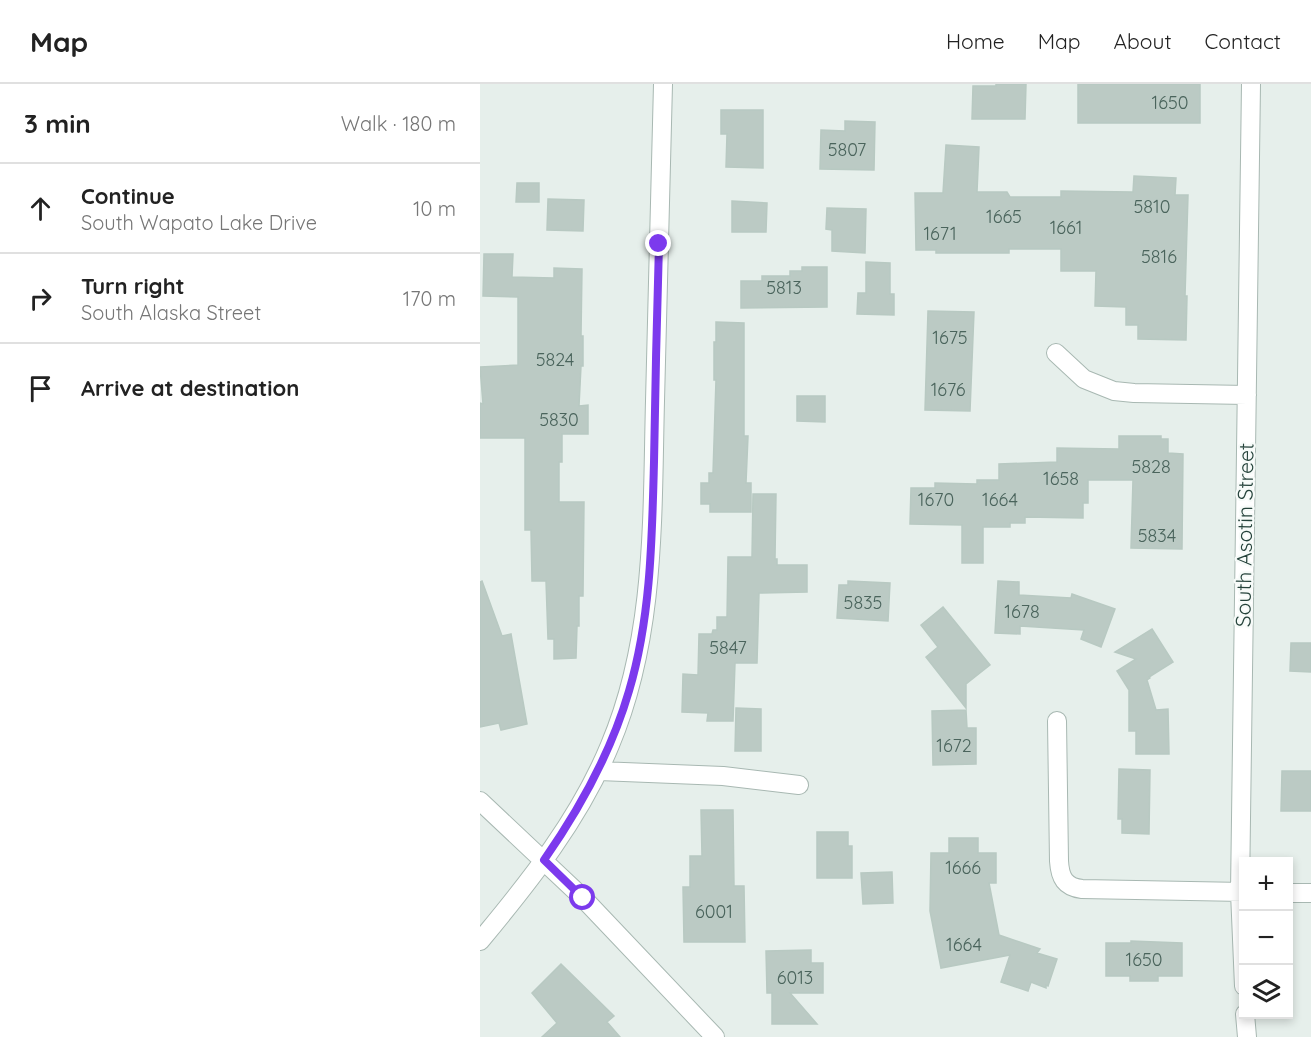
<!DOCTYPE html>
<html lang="en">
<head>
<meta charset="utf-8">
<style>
	:root { --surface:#fff; --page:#f6f6f6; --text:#222; --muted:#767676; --line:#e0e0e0 }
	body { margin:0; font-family:Quicksand,sans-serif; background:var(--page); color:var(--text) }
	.controls { position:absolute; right:18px; bottom:18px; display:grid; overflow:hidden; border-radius:0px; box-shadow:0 3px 9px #0003 }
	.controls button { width:54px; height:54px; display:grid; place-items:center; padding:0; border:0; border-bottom:2px solid var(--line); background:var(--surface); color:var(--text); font:30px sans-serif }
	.stop { position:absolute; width:18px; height:18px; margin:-14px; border:4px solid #7c3aed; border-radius:50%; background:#fff }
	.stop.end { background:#7c3aed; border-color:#fff; box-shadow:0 2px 6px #0008 }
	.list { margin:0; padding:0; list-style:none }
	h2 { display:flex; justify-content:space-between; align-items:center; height:78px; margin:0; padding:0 24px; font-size:26px }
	h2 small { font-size:20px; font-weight:400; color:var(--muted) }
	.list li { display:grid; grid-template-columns:39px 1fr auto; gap:18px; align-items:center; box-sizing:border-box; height:90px; padding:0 24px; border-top:2px solid var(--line) }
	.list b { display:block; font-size:22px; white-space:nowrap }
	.list p { margin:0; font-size:20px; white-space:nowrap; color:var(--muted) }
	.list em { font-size:20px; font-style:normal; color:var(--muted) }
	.icon { flex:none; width:33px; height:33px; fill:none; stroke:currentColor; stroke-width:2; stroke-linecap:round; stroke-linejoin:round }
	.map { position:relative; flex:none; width:831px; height:953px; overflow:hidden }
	header { display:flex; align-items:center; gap:36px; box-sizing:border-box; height:84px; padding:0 30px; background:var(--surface); border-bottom:2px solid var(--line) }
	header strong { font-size:28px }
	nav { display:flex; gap:33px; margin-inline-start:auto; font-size:21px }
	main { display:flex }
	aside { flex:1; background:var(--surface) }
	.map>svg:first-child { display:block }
	.building { fill:#bbcac4; stroke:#b8c9c2; stroke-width:1.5 }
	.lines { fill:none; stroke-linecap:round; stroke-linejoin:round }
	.minor-casing { stroke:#a8b8b2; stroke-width:20 }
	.minor { stroke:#fff; stroke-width:18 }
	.route { stroke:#7c3aed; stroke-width:8 }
	.labels { text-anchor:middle; stroke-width:4.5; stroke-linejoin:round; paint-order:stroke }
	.number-label { font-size:18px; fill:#4a645c }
	.street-label { font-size:21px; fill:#24423a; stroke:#f7fbf9 }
</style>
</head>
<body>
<header>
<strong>Map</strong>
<nav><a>Home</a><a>Map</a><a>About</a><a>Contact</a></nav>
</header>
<main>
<aside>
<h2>3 min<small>Walk · 180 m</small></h2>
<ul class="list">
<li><svg class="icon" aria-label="ahead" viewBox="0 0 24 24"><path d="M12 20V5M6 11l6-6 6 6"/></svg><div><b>Continue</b><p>South Wapato Lake Drive</p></div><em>10 m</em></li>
<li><svg class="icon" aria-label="right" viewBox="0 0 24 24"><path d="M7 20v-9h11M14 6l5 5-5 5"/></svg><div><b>Turn right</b><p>South Alaska Street</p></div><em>170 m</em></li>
<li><svg class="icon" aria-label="arrive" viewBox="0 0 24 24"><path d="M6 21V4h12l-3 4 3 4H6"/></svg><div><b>Arrive at destination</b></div></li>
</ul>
</aside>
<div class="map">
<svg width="831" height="953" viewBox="0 0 831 953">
	<rect width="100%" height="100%" fill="#e6efeb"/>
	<path class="building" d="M 516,0 L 546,0 L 545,35 L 492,35 L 493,2 L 516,2 Z
		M 598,0 L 720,0 L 720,39 L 598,39 Z
		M 241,26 L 283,26 L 283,84 L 246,83 L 247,50 L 241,50 Z
		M 365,37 L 395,38 L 394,86 L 340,85 L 341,46 L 365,47 Z
		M 466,61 L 499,63 L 497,108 L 527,108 L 530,113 L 581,113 L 581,107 L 653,108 L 654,92 L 696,94 L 695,111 L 708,111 L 705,212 L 707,212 L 706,256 L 658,255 L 658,241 L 646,241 L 646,223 L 615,222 L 616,187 L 581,187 L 581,165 L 529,165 L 529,169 L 456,169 L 456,166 L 436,166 L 435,109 L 463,109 Z
		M 37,99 L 59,99 L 59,118 L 36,118 Z
		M 68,115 L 104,116 L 103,147 L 67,146 Z
		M 252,117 L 287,119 L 286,148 L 252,148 Z
		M 347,124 L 386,125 L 385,169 L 352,167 L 352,146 L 346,145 Z
		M 4,170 L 33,170 L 32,193 L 74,194 L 74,184 L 102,185 L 101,252 L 103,252 L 103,282 L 101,282 L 99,322 L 108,321 L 108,350 L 82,350 L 82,378 L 79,378 L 79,418 L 104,418 L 103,512 L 99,512 L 99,542 L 97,542 L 96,574 L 74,575 L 74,555 L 68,555 L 66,497 L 52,497 L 51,446 L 45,446 L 45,354 L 0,354 L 0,319 L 3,320 L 0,283 L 38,281 L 38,213 L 3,212 Z
		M 386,178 L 410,179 L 410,210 L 414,210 L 414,231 L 377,230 L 378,209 L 386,209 Z
		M 322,183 L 347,183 L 347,223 L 261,224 L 261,197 L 282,197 L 282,192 L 310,192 L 310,187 L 322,187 Z
		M 448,227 L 494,228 L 490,327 L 445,326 Z
		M 236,238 L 264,239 L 264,352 L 268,352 L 266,399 L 271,399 L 271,428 L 230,428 L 230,420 L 221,420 L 221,399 L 229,399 L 229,389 L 233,389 L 236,296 L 234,296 L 234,258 L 236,258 Z
		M 317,312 L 345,312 L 345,338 L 317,337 Z
		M 639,352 L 681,352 L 681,355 L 688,355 L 688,369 L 703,370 L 702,465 L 651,464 L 653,396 L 608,396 L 608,419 L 603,419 L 603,434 L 545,433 L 545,439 L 530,439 L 530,443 L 503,443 L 503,479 L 482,479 L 482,441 L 430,440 L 431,404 L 455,404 L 455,399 L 497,400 L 497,396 L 519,396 L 519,380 L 577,378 L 577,364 L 639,365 Z
		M 273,410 L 296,410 L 295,475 L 297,475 L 297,481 L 327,481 L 327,508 L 279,509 L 277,579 L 255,579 L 253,637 L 227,637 L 228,629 L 202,628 L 203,590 L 218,591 L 219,550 L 232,550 L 233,546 L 237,546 L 237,533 L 247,533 L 248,473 L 272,473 Z
		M 2,497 L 22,552 L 31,550 L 47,640 L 21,646 L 19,639 L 0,643 L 0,498 Z
		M 368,497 L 410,499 L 408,537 L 357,534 L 359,501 L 368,501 Z
		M 518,497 L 539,498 L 539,511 L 591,514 L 592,510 L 635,525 L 621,563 L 601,555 L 604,546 L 540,542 L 540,550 L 515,549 Z
		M 463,523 L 510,581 L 486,600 L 486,624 L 446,573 L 458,563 L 441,541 Z
		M 672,545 L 693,578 L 669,593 L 670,594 L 667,596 L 676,626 L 688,625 L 689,670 L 656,670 L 656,647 L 649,647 L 649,606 L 637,587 L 656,575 L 635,568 Z
		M 811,559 L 831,559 L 831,588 L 810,587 Z
		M 256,624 L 281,625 L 281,667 L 255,667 Z
		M 486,626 L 487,644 L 496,644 L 496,680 L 453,681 L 452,627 Z
		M 639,685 L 670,686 L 669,750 L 642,749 L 642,735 L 638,735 Z
		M 802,687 L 831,687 L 831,727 L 801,727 Z
		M 221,726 L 253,726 L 254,802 L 264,802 L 265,858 L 204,858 L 203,803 L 210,803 L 210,772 L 222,772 Z
		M 337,748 L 368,748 L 368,762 L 372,762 L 372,794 L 337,794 Z
		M 469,754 L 498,754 L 498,769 L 516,769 L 516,799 L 509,799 L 519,851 L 560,865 L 557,869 L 577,875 L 568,902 L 566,901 L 566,904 L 551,898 L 548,907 L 521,898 L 530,871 L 461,884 L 450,827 L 451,769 L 469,769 Z
		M 412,788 L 413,819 L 383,820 L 381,789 Z
		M 651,857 L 702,859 L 702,892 L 678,892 L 678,897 L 650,897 L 650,892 L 626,892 L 626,859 L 651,859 Z
		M 331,866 L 331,879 L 343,879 L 343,909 L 310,909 L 337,940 L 292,940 L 292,909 L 287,909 L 286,867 Z
		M 81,880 L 134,932 L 127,938 L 140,953 L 62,953 L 77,939 L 52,909 Z"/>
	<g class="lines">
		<g class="minor-casing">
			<path id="minor" d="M 576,269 L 604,295 L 634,307 L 654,309 L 767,311
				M 577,637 L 579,777 C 580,794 585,803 602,805 L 764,808
				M 119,687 L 243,692 L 319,701
				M 0,717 L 103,814 L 235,953
				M 808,809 L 831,809
				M 0,857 C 50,797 100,734 130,661 C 176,552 172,433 175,317 C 178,212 180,106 183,0
				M 764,902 L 760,808 L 771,0
				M 765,930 L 767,953"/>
		</g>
		<use href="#minor" class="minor"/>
	</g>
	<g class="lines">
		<path class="route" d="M 103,814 L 64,776 C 101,723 131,669 149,607 C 171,533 172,454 174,378 C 175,305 177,233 179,160"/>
	</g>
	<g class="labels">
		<g class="number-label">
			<text x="690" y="25">1650</text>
			<text x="367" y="72">5807</text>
			<text x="672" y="129">5810</text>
			<text x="524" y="139">1665</text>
			<text x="586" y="150">1661</text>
			<text x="460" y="156">1671</text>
			<text x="679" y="179">5816</text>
			<text x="304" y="210">5813</text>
			<text x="470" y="260">1675</text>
			<text x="75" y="282">5824</text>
			<text x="468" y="312">1676</text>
			<text x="79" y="342">5830</text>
			<text x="671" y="389">5828</text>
			<text x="581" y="401">1658</text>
			<text x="456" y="422">1670</text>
			<text x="520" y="422">1664</text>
			<text x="677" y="458">5834</text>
			<text x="383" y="525">5835</text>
			<text x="542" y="534">1678</text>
			<text x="248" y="570">5847</text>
			<text x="474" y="668">1672</text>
			<text x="483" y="790">1666</text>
			<text x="234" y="834">6001</text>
			<text x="484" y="867">1664</text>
			<text x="664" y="882">1650</text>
			<text x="315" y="900">6013</text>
		</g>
		<g class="street-label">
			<text transform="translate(765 451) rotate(-89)" y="7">South Asotin Street</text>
		</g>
	</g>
</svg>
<div class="controls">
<button>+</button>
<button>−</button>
<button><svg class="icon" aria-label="layers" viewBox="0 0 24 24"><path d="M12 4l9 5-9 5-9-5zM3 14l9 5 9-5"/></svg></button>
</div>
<div class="stop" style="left:103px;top:814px"></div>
<div class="stop end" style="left:179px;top:160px"></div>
</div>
</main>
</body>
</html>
